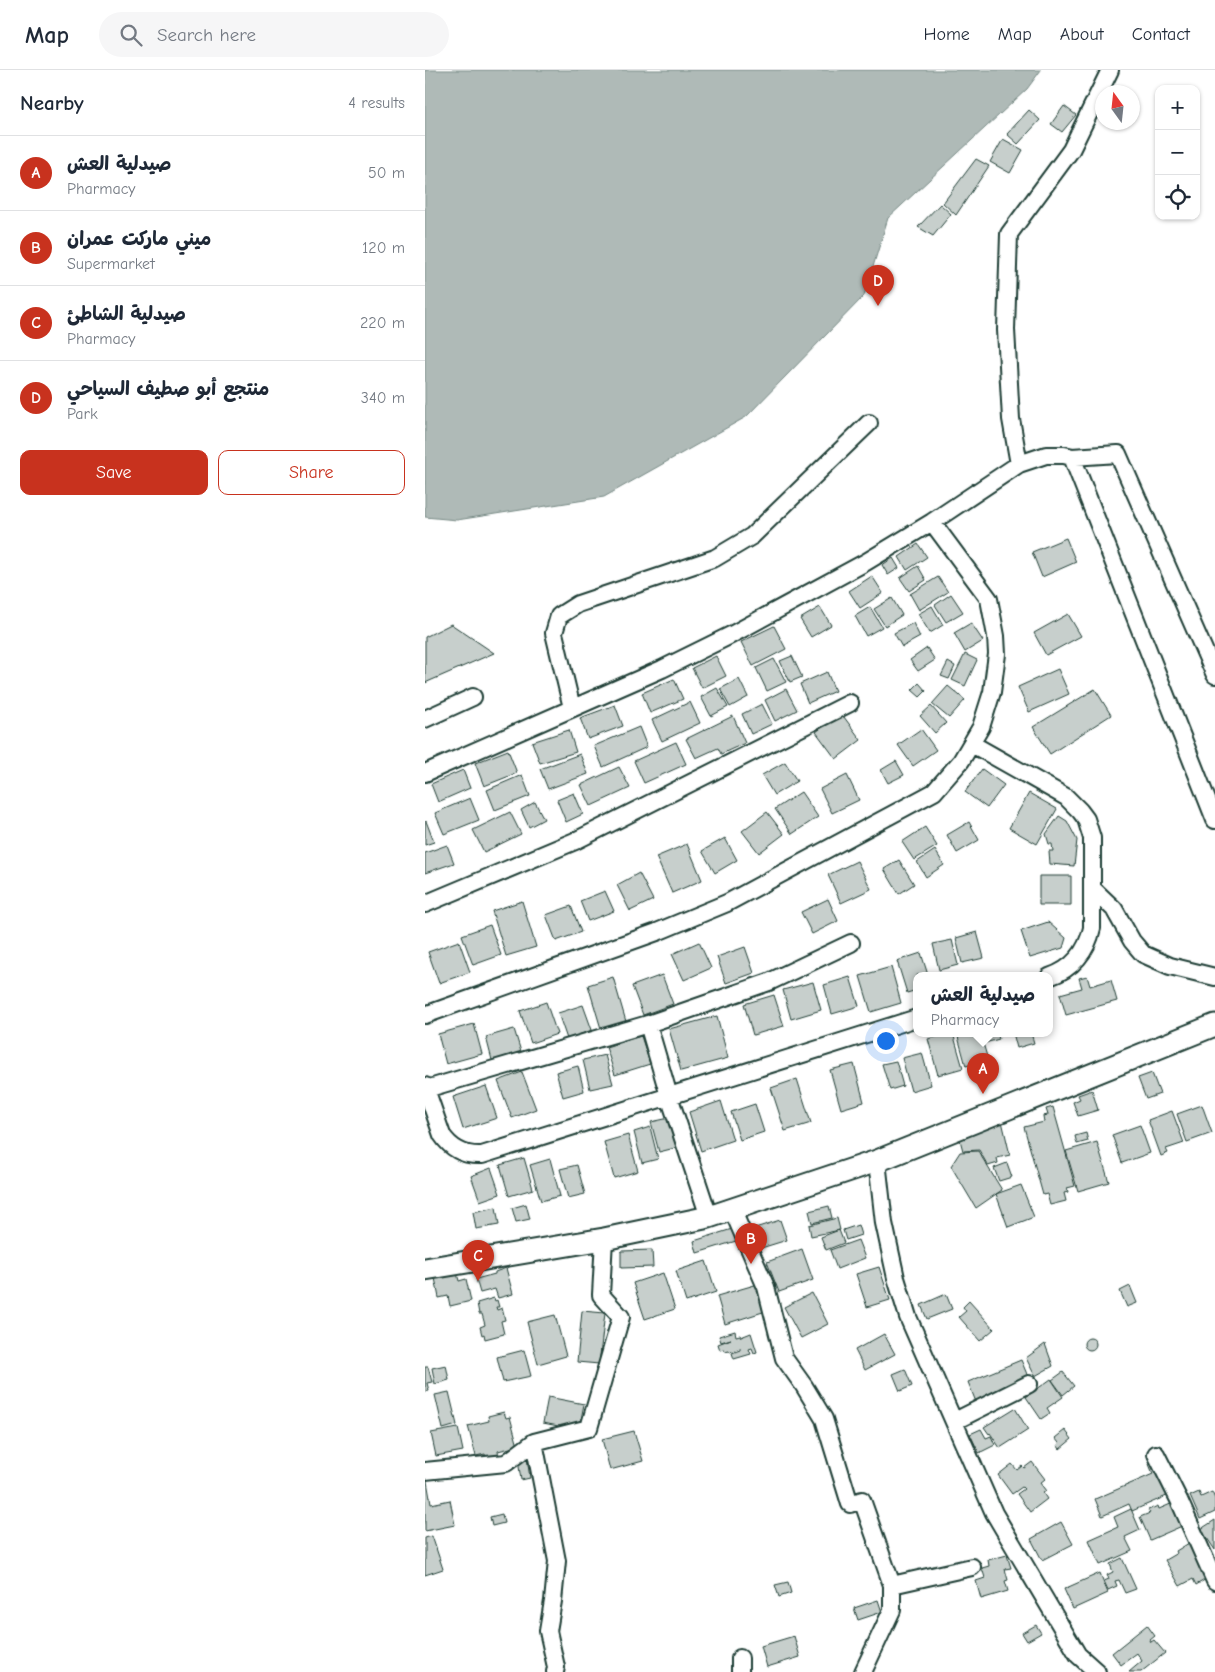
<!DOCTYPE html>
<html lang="en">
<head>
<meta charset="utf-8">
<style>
	:root { --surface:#fff; --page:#f6f6f7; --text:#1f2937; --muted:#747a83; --line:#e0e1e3; --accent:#c8321e }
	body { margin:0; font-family:"Comic Neue","Playpen Sans Arabic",sans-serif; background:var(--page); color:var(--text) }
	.controls { position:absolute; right:15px; top:15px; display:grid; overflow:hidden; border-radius:10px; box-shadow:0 1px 4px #0004 }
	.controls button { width:45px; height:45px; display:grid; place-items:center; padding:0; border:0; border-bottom:1px solid var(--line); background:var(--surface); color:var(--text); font:25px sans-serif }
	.compass { position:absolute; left:670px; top:15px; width:45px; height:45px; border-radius:50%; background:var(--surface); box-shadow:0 1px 4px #0004; rotate:345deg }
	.you { position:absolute; left:460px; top:970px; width:18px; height:18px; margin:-12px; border:4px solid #fff; border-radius:50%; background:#1a73e8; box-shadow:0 0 0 8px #1a73e833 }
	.badge { display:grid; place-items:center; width:32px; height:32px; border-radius:50%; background:var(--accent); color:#fff; font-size:16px; font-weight:700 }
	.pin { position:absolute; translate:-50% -41px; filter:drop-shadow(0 1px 2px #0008) }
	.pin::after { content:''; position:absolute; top:26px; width:18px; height:15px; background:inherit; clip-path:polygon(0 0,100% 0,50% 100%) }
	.popup { position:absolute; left:488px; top:902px; width:140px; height:65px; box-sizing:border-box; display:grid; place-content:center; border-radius:10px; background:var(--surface); filter:drop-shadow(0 1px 4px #0005); font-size:16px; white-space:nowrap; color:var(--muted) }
	.popup b { font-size:19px; color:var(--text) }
	.popup::after { content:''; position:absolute; left:50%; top:100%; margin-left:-10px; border:10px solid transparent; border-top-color:var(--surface) }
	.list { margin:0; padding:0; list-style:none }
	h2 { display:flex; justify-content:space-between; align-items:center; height:65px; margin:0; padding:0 20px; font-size:21px }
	h2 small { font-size:16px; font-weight:400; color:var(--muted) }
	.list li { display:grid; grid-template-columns:32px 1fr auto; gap:15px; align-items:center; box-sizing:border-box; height:75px; padding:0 20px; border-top:1px solid var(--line) }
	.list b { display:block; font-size:19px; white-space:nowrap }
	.list p { margin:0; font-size:16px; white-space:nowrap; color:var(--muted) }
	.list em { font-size:16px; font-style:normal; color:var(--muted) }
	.actions { display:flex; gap:10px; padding:15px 20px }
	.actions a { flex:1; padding:11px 0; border:1px solid var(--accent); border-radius:10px; text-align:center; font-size:18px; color:var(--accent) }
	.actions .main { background:var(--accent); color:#fff }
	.icon { flex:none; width:28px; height:28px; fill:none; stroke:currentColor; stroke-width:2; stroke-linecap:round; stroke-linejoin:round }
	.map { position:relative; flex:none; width:790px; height:1602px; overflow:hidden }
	header { display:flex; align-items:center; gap:30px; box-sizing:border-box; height:70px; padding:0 25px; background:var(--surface); border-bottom:1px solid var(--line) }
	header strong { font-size:24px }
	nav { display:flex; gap:28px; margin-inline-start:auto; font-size:18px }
	.search { width:350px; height:45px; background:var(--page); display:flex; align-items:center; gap:12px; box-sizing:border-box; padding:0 18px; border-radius:28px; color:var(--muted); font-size:19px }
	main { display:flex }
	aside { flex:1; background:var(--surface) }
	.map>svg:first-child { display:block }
	.water { fill:#afbab7; stroke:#758883 }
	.building { fill:#c7cfcc; stroke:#1f3d34 }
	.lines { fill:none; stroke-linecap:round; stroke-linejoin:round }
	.minor-casing { stroke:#1f3d34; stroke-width:20 }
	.major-casing { stroke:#1f3d34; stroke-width:25 }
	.minor { stroke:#fff; stroke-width:16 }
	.major { stroke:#fff; stroke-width:21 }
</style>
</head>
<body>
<header>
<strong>Map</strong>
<div class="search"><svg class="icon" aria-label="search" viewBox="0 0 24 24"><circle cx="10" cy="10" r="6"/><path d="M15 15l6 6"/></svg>Search here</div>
<nav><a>Home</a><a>Map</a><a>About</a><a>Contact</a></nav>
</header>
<main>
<aside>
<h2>Nearby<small>4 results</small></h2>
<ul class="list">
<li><span class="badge">A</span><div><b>صيدلية العش</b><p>Pharmacy</p></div><em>50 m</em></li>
<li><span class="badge">B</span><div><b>ميني ماركت عمران</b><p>Supermarket</p></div><em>120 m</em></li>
<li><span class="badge">C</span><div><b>صيدلية الشاطئ</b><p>Pharmacy</p></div><em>220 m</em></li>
<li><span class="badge">D</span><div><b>منتجع أبو صطيف السياحي</b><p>Park</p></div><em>340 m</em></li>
</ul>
<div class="actions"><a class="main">Save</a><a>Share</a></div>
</aside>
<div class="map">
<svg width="790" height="1602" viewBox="0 0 790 1602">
	<rect width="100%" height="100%" fill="#fff"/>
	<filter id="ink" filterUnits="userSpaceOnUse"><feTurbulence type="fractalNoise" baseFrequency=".02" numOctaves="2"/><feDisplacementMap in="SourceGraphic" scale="10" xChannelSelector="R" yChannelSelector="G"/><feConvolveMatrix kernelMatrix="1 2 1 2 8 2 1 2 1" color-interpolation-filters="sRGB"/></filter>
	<g filter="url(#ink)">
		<path class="water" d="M 0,0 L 616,0 L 602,19 L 463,148 L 439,226 L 321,347 L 179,427 L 32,450 L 0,447 Z"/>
		<path class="building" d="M 639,36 L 651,45 L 637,62 L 626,54 Z
			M 604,40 L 615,50 L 593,74 L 582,64 Z
			M 578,69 L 598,80 L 585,103 L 565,92 Z
			M 551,89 L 564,96 L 531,145 L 518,133 Z
			M 515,134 L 526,144 L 508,166 L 493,157 Z
			M 641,468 L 651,492 L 617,507 L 607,482 Z
			M 493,474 L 502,487 L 482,500 L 474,487 Z
			M 468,488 L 474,498 L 463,505 L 457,495 Z
			M 493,496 L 501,510 L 484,521 L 475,508 Z
			M 447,506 L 458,523 L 435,538 L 424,521 Z
			M 513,507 L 523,522 L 494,540 L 485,524 Z
			M 526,524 L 538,542 L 521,552 L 510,535 Z
			M 467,528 L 477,545 L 460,556 L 449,539 Z
			M 507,536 L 518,555 L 505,563 L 493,544 Z
			M 395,537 L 406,555 L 386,567 L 375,549 Z
			M 445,537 L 457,557 L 441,566 L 430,546 Z
			M 643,544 L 656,566 L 621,585 L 609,563 Z
			M 488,553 L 495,567 L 477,577 L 469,563 Z
			M 546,553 L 558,571 L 540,582 L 529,563 Z
			M 26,554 L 69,583 L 0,613 L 0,567 Z
			M 349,556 L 361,579 L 328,596 L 316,572 Z
			M 502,578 L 510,590 L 493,601 L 485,590 Z
			M 540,584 L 552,590 L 540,616 L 527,610 Z
			M 291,586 L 301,606 L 277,618 L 267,598 Z
			M 367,586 L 377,607 L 365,612 L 355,591 Z
			M 349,589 L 361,612 L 342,621 L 331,598 Z
			M 523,592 L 530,596 L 524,609 L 516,606 Z
			M 633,599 L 644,624 L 604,642 L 593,617 Z
			M 402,602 L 410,621 L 383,633 L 375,614 Z
			M 249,609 L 258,629 L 225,643 L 217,623 Z
			M 314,609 L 323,627 L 305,637 L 295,619 Z
			M 494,613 L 501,621 L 495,627 L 487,620 Z
			M 523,616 L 540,630 L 524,648 L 507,634 Z
			M 292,618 L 303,637 L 286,646 L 276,627 Z
			M 361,619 L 372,640 L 350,651 L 340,630 Z
			M 670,619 L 686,645 L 625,684 L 608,657 Z
			M 265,632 L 275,653 L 237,671 L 227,650 Z
			M 337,634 L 347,654 L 326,664 L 317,644 Z
			M 190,635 L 198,656 L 163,669 L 155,648 Z
			M 506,636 L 521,653 L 510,663 L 495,646 Z
			M 416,643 L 436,670 L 411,689 L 391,662 Z
			M 308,646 L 320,673 L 296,684 L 293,678 L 271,688 L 261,669 Z
			M 214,657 L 222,677 L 178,697 L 169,676 Z
			M 496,659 L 511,680 L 488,696 L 473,675 Z
			M 144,660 L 151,682 L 115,693 L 107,672 Z
			M 251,672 L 261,694 L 219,713 L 209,691 Z
			M 83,680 L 92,703 L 59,716 L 50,693 Z
			M 155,684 L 163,704 L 123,719 L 115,699 Z
			M 471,691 L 479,705 L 463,713 L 456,700 Z
			M 360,692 L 372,711 L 349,725 L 337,705 Z
			M 194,697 L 205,718 L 166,736 L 156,715 Z
			M 557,699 L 579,715 L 562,738 L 540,722 Z
			M 38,700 L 45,718 L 13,732 L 6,714 Z
			M 97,705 L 105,726 L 70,740 L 62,720 Z
			M 422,705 L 434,730 L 407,743 L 395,719 Z
			M 376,722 L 393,747 L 367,764 L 350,739 Z
			M 149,723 L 158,744 L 141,752 L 132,730 Z
			M 604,723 L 632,739 L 612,774 L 584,758 Z
			M 45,728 L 54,750 L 19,764 L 10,743 Z
			M 110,732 L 119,749 L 104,757 L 96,740 Z
			M 85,742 L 96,764 L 59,782 L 48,760 Z
			M 342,742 L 359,764 L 334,783 L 317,761 Z
			M 634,746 L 642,751 L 652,770 L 649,796 L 625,794 L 624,781 L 628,781 L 627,774 L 624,774 L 621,764 Z
			M 1,751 L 9,772 L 0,775 L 0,752 Z
			M 544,752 L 554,770 L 532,783 L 522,765 Z
			M 500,757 L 512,776 L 489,790 L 477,772 Z
			M 300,768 L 312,790 L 290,803 L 277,781 Z
			M 262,774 L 277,810 L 247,823 L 231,787 Z
			M 22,775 L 29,793 L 0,803 L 0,783 Z
			M 510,780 L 519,795 L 501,807 L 492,792 Z
			M 474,790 L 489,814 L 474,824 L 459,799 Z
			M 432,791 L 446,819 L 416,833 L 403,805 Z
			M 214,803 L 228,830 L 205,841 L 192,815 Z
			M 614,806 L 646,806 L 646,835 L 614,835 Z
			M 180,821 L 189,841 L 163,851 L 155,831 Z
			M 403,829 L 413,851 L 387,864 L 376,842 Z
			M 97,831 L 111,877 L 81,886 L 67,841 Z
			M 146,836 L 156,862 L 131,871 L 121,845 Z
			M 623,852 L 641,868 L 638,878 L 605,888 L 596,861 Z
			M 65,855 L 76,885 L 48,895 L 37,865 Z
			M 552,862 L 559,888 L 537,893 L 531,868 Z
			M 527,870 L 533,895 L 514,900 L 508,874 Z
			M 34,871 L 45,902 L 14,913 L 3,882 Z
			M 274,872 L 286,898 L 259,910 L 247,884 Z
			M 320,877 L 329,903 L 301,913 L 292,887 Z
			M 496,883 L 503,905 L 492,905 L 492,920 L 482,923 L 472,891 Z
			M 466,897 L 476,933 L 446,942 L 435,906 Z
			M 237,905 L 248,934 L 218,945 L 207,916 Z
			M 662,906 L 665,916 L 686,910 L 692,931 L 641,945 L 635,924 L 657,918 L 654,908 Z
			M 188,907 L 202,955 L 177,962 L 163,915 Z
			M 425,907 L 434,936 L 407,944 L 399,915 Z
			M 388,912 L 396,940 L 366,949 L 358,920 Z
			M 349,925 L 359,956 L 328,965 L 319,934 Z
			M 121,932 L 132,964 L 106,973 L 95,941 Z
			M 158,935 L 167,960 L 142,969 L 133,943 Z
			M 292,946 L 303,988 L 256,1001 L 244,959 Z
			M 49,954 L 57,984 L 21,994 L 13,964 Z
			M 89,959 L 97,985 L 68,994 L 61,967 Z
			M 524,963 L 528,963 L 538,998 L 513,1005 L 503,969 Z
			M 532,963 L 555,963 L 563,990 L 541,996 Z
			M 557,963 L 572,963 L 574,969 L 560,973 Z
			M 588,963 L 606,963 L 609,973 L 592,978 Z
			M 216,966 L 225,994 L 190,1005 L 181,977 Z
			M 497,983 L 506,1015 L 486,1021 L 477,988 Z
			M 180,985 L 188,1014 L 165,1019 L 158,990 Z
			M 471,991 L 478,1016 L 465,1020 L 457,994 Z
			M 429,994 L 439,1032 L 416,1039 L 405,1000 Z
			M 153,996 L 159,1021 L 138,1027 L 131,1002 Z
			M 97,1002 L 111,1039 L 87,1048 L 73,1011 Z
			M 727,1003 L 735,1024 L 721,1029 L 713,1008 Z
			M 372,1009 L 386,1053 L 360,1061 L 346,1018 Z
			M 61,1016 L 72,1048 L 38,1059 L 28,1027 Z
			M 667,1020 L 673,1040 L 653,1046 L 648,1032 L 655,1029 L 653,1025 Z
			M 296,1031 L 308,1070 L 276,1081 L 264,1042 Z
			M 330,1034 L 339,1062 L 315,1070 L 306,1042 Z
			M 777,1035 L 787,1063 L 762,1072 L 752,1044 Z
			M 628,1037 L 650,1116 L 642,1118 L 643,1122 L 639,1123 L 641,1131 L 625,1135 L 622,1124 L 618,1125 L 599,1057 L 619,1052 L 618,1046 L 623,1045 L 621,1039 Z
			M 747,1041 L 759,1073 L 741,1079 L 743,1083 L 736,1086 L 723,1050 Z
			M 249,1047 L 258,1076 L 234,1082 L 226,1052 Z
			M 577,1051 L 585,1085 L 572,1088 L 573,1093 L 563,1096 L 554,1080 L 538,1081 L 534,1066 Z
			M 715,1055 L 725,1083 L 697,1093 L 687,1065 Z
			M 225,1057 L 233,1089 L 217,1093 L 209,1062 Z
			M 661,1063 L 663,1071 L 652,1074 L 650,1066 Z
			M 203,1065 L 213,1101 L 189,1108 L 179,1072 Z
			M 672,1072 L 684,1112 L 653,1121 L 641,1081 Z
			M 553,1081 L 577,1120 L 551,1138 L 526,1096 L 535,1082 Z
			M 99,1088 L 108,1119 L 84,1126 L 75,1095 Z
			M 125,1089 L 135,1126 L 116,1131 L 105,1095 Z
			M 582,1093 L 587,1107 L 574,1111 L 569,1098 Z
			M 152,1095 L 160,1124 L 143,1128 L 135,1099 Z
			M 66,1098 L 75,1124 L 55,1131 L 46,1106 Z
			M 596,1115 L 609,1147 L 583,1157 L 571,1124 Z
			M 101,1134 L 105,1149 L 91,1152 L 87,1138 Z
			M 404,1136 L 407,1148 L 387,1153 L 384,1141 Z
			M 71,1137 L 74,1155 L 51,1159 L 48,1142 Z
			M 412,1148 L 415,1160 L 386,1166 L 384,1155 Z
			M 355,1150 L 362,1170 L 333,1179 L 327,1159 Z
			M 433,1155 L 436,1165 L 421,1170 L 418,1160 Z
			M 307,1159 L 311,1171 L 272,1183 L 269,1171 Z
			M 414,1160 L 419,1173 L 401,1180 L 396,1167 Z
			M 433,1170 L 440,1188 L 412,1199 L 405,1180 Z
			M 377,1179 L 388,1210 L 354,1222 L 342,1192 Z
			M 227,1180 L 228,1197 L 196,1198 L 196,1181 Z
			M 281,1191 L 291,1222 L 261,1232 L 251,1201 Z
			M 454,1197 L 465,1230 L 442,1237 L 431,1204 Z
			M 81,1198 L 88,1224 L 73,1228 L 70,1219 L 55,1223 L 51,1209 L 70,1204 L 70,1202 Z
			M 32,1203 L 34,1211 L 41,1209 L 46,1231 L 25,1236 L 23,1226 L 14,1228 L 10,1208 Z
			M 238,1203 L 250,1239 L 220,1249 L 208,1213 Z
			M 333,1214 L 341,1241 L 300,1254 L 292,1226 Z
			M 705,1216 L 712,1233 L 702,1237 L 695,1221 Z
			M 387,1223 L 403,1254 L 376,1268 L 359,1237 Z
			M 521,1224 L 527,1239 L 502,1249 L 496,1235 Z
			M 69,1228 L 70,1231 L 72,1230 L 74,1237 L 71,1237 L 72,1240 L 77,1238 L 80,1250 L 76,1251 L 79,1264 L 60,1269 L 59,1264 L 57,1265 L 55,1257 L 60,1255 L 57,1244 L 54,1244 L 52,1233 Z
			M 544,1231 L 569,1259 L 555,1271 L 534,1247 L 541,1241 L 538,1237 Z
			M 157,1241 L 180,1243 L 174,1294 L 152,1292 Z
			M 130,1245 L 141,1286 L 113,1294 L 102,1252 Z
			M 310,1261 L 311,1266 L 315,1265 L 316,1267 L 326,1263 L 332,1282 L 329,1283 L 327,1278 L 324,1279 L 326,1284 L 309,1289 L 307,1283 L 315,1280 L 315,1278 L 305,1282 L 304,1280 L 300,1281 L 299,1279 L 295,1280 L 293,1274 L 306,1269 L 296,1272 L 294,1266 Z
			M 459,1264 L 470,1284 L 440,1300 L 430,1280 Z
			M659 1274a6 6 0 1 1 12 0a6 6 0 1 1-12 0Z
			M 620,1274 L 628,1296 L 610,1306 L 601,1288 Z
			M 99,1280 L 106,1306 L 78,1312 L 72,1287 Z
			M 596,1290 L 604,1309 L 551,1332 L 543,1312 Z
			M 21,1295 L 24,1310 L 10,1314 L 7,1298 Z
			M 0,1297 L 3,1297 L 7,1312 L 2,1313 L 4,1321 L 0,1322 Z
			M 480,1299 L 487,1316 L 475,1321 L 468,1304 Z
			M 638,1302 L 649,1316 L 638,1325 L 627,1310 Z
			M 626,1309 L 638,1327 L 622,1338 L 625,1343 L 616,1349 L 601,1327 Z
			M 24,1322 L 32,1355 L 18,1359 L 10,1325 Z
			M 123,1327 L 159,1334 L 154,1360 L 118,1353 Z
			M 590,1338 L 603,1360 L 575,1378 L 565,1363 L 564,1364 L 559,1357 Z
			M 79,1342 L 81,1348 L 85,1347 L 93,1376 L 73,1381 L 74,1388 L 62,1391 L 60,1384 L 51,1386 L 43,1356 L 64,1351 L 63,1346 Z
			M 33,1358 L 38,1381 L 11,1386 L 6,1363 Z
			M 556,1359 L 561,1368 L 566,1366 L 570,1375 L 554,1383 L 545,1364 Z
			M 640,1360 L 647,1369 L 635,1379 L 632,1375 L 634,1373 L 630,1368 Z
			M 209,1361 L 218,1391 L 185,1400 L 177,1369 Z
			M 102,1388 L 105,1408 L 96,1410 L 93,1390 Z
			M 730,1391 L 744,1425 L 707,1441 L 704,1434 L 677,1446 L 670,1429 L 728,1404 L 724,1394 Z
			M 607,1392 L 620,1409 L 615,1413 L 621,1421 L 618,1423 L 622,1429 L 605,1442 L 592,1424 L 599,1419 L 597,1417 L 587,1424 L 573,1405 L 587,1394 L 592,1400 L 597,1396 L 599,1398 Z
			M 0,1411 L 2,1411 L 6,1434 L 25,1430 L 30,1455 L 0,1461 Z
			M 774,1422 L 776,1427 L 787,1422 L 790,1429 L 790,1442 L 775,1449 L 765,1426 Z
			M 748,1433 L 757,1456 L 725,1470 L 715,1447 L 725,1443 L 723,1440 L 733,1436 L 734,1439 Z
			M 706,1439 L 715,1460 L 700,1467 L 707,1481 L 675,1495 L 664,1470 L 693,1457 L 689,1447 Z
			M 77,1444 L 79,1453 L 67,1456 L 65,1447 Z
			M 790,1450 L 790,1480 L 776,1459 Z
			M 636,1452 L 648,1474 L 617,1490 L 606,1469 Z
			M 7,1466 L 18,1499 L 0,1505 L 0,1468 Z
			M 764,1473 L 783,1508 L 771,1515 L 768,1509 L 755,1516 L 740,1490 L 752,1483 L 751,1481 Z
			M 582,1485 L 586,1498 L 580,1499 L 583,1510 L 580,1511 L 583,1521 L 556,1529 L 551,1511 L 560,1508 L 557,1498 L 564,1496 L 563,1490 Z
			M 697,1488 L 711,1519 L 700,1523 L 694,1510 L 690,1511 L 692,1516 L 683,1520 L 679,1511 L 684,1509 L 682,1505 L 688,1502 L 685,1494 Z
			M 675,1503 L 683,1523 L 648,1539 L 639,1519 Z
			M 363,1512 L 366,1523 L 354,1527 L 350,1515 Z
			M 453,1530 L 457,1542 L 433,1550 L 429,1538 Z
			M 611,1555 L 616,1563 L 602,1571 L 597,1563 Z
			M 722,1555 L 730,1566 L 725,1570 L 726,1572 L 729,1570 L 740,1583 L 716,1602 L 704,1602 L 717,1591 L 712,1583 L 696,1595 L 687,1583 Z
			M 369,1566 L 375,1587 L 342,1597 L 336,1576 Z"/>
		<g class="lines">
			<g class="minor-casing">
				<path id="minor" d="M 647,387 L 790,750
					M 594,394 L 586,349 L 581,260 L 584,164 L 646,80 L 685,0
					M 147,638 L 129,563 L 134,546 L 153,534 L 290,488 L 327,466 L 444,353
					M 0,649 L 48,627
					M 547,674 L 641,727 L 655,741 L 661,749 L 667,768 L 667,858 C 662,881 648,899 624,907
					M 0,703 L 237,599 L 306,565 L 441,492 L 507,452 L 594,394 L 621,385 L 639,385 L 647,387 L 693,384 L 790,605
					M 667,818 L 689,839 L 707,871 L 718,884 L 745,896 L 790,907
					M 0,834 L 150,771 L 425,633
					M 0,945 L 232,862 L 302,833 L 509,722 L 536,691 L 556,657 L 567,622 L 572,584 L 571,566 L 564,529 L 507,452
					M 223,954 L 244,1026 L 284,1147
					M 0,1016 L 17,1065 C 27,1080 40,1086 57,1085 L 492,948
					M 1,1019 L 223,954 L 344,912 L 426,873
					M 452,1091 L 459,1153 L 471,1208 L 483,1247 L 569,1443 L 653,1585 L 672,1602
					M 307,1139 L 341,1217 L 359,1288 L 379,1316 L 399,1349 L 425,1434 L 437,1430 L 467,1515 L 467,1540 L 438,1602
					M 530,1351 L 604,1314
					M 731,1384 L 754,1430 L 790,1511
					M 0,1401 L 81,1393 L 109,1372
					M 467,1515 L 547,1497
					M 315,1588 L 315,1602
					M 130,1602 L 131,1597 L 123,1561 L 128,1531 L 132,1491 L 109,1372 L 164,1358 L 196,1247 L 176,1225 L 179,1169"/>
			</g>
			<g class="major-casing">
				<path id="major" d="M 0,1199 L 179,1169 L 284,1147 L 452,1091 L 790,955"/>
			</g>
			<use href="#minor" class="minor"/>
			<use href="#major" class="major"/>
		</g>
	</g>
</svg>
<div class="controls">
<button>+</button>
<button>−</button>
<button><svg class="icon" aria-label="locate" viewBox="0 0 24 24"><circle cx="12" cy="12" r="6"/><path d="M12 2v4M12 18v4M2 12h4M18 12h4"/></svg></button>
</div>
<svg class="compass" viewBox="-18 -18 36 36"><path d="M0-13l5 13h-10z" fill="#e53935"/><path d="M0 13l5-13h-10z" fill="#747a83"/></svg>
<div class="you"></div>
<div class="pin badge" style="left:558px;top:1024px">A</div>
<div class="popup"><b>صيدلية العش</b>Pharmacy</div>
<div class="pin badge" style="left:326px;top:1194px">B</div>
<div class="pin badge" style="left:53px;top:1211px">C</div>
<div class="pin badge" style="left:453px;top:236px">D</div>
</div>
</main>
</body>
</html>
